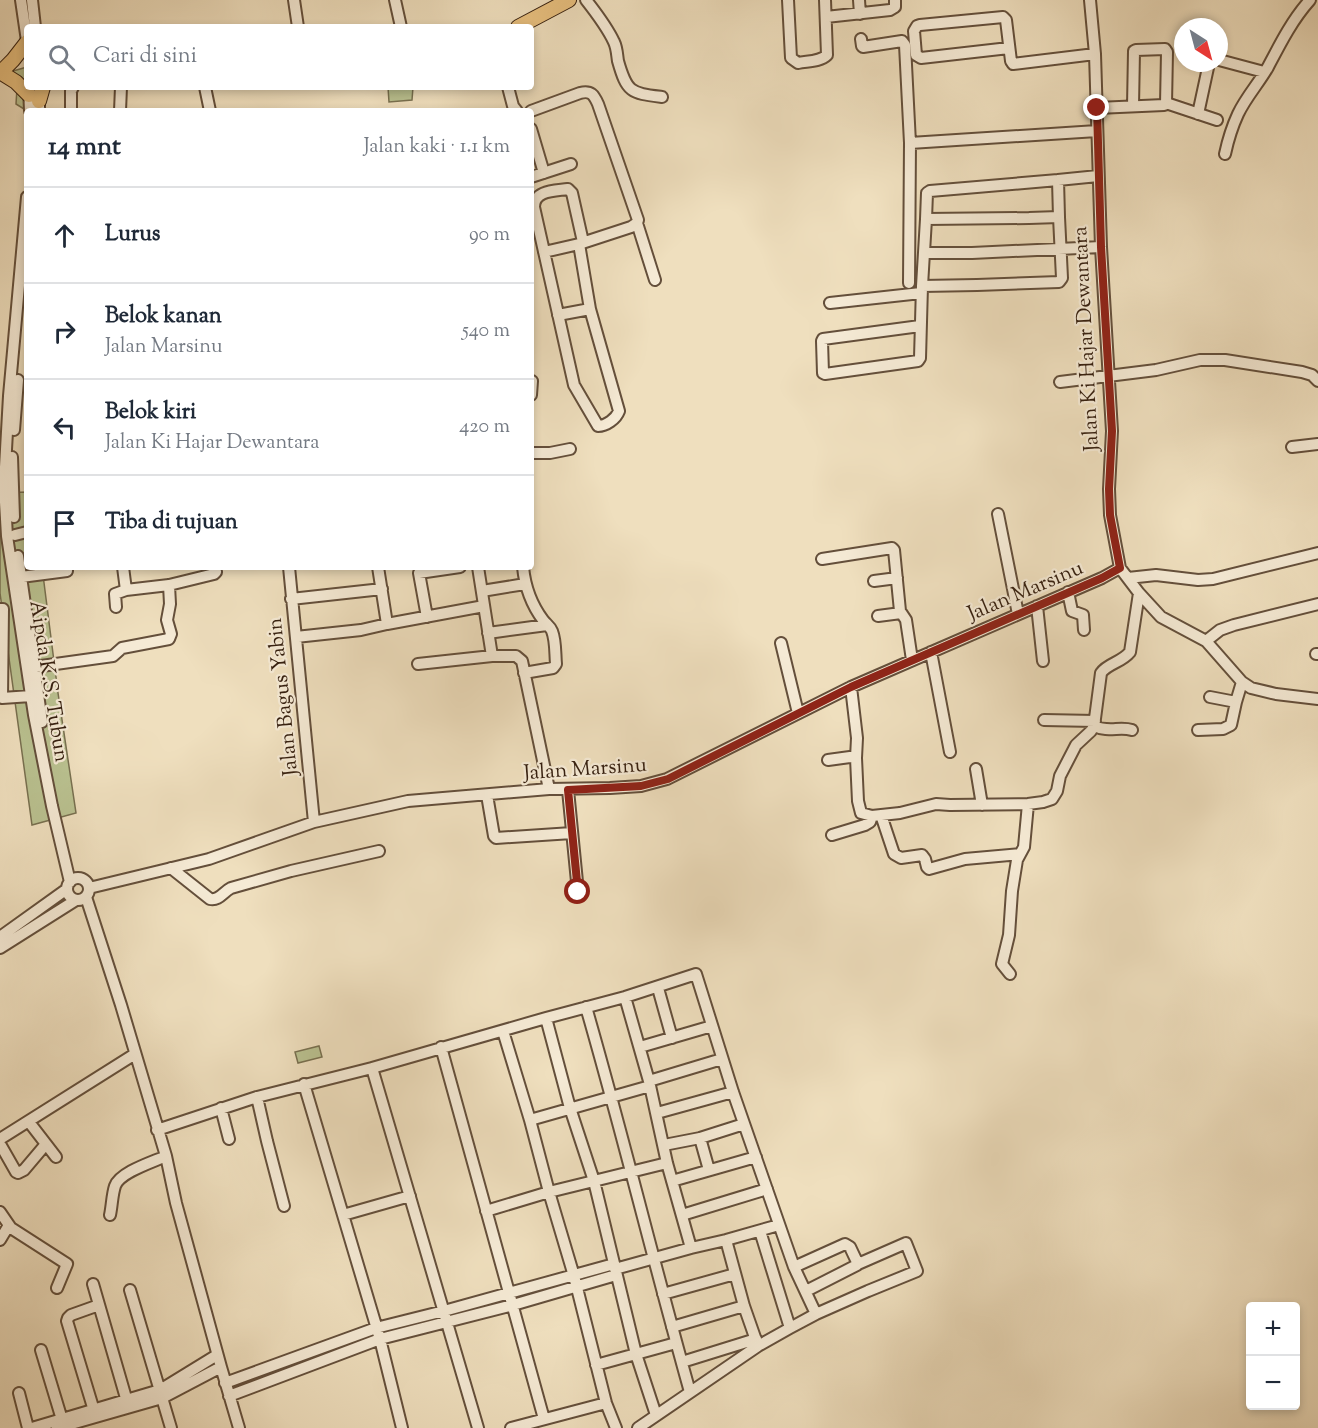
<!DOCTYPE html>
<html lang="id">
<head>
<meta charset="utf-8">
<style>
	:root { --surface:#fff; --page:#f2f2f3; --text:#1f2937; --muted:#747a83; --line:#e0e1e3 }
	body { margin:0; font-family:"Sorts Mill Goudy",serif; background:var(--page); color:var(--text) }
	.controls { position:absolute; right:18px; bottom:18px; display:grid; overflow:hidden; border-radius:6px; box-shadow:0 3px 9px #0003 }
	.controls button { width:54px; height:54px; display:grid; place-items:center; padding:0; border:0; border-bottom:2px solid var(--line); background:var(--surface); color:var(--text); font:30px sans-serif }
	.compass { position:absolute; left:1174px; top:18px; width:54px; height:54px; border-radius:50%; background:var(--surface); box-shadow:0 3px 9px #0003; rotate:144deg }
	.stop { position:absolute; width:18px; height:18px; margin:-14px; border:4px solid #8f2418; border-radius:50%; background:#fff }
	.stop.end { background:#8f2418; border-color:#fff; box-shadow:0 2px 6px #0008 }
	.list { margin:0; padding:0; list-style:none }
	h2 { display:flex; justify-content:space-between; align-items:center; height:78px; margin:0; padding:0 24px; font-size:26px }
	h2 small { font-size:20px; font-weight:400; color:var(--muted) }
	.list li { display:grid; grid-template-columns:39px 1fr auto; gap:18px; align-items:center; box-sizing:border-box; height:96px; padding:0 24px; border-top:2px solid var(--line) }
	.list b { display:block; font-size:22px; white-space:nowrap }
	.list p { margin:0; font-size:20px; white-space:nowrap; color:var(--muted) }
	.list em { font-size:20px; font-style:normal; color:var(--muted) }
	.icon { flex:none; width:33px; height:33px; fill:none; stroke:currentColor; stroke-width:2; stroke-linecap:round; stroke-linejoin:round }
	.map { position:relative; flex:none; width:1318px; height:1428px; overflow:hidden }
	.search { position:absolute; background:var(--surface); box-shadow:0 3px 9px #0003; left:24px; top:24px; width:510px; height:66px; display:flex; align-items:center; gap:15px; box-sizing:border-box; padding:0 21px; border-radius:6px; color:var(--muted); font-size:22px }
	.panel { position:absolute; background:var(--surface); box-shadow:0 3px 9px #0003; left:24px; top:108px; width:510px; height:462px; border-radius:6px }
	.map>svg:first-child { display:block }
	.green { fill:#bac291; stroke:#787050; stroke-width:1.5 }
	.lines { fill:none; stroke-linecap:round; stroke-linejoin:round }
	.minor-casing { stroke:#644f3b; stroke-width:14 }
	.major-casing { stroke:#351f0f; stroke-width:16 }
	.minor { stroke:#f5ead5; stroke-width:10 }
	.major { stroke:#e8c07f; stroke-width:14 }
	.route { stroke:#8f2418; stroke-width:8 }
	.labels { text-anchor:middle; stroke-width:4.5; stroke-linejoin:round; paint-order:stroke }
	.street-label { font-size:21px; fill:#351f0f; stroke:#f5ead5 }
</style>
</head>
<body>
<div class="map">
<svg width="1318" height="1428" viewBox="0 0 1318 1428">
	<rect width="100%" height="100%" fill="#efdfbe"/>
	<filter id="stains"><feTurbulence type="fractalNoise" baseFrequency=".00333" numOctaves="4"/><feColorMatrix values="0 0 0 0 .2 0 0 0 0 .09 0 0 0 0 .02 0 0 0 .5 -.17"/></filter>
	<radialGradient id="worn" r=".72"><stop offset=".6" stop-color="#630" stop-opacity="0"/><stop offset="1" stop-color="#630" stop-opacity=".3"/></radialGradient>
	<path class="green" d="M 27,67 L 27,87 L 34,87 L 34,111 L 24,109 L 16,104 L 17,88 L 6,73 Z
		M 388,87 L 413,87 L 412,100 L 389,102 Z
		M 27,492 L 27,567 L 42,567 L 58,693 L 76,813 L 32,825 L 0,593 L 0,493 Z
		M 319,1046 L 322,1057 L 298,1063 L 295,1052 Z"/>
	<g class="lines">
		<g class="minor-casing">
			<path id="minor" d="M 21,0 L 27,41
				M 32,0 L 35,27
				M 294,0 L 298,27
				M 395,0 L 401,27
				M 586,0 C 597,14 607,27 614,42 C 617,48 617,55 618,61 C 627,93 631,93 662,97
				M 788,0 L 791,58 L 798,63 C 807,61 820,62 827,55 L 825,0
				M 859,0 L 860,14
				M 1090,0 L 1095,54 L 1101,247 L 1112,431 L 1109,489 L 1110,515 L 1120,568 L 1139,593 L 1161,617 L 1206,641 L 1242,682 L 1251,688 L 1276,694 L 1318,699
				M 826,17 L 890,10 L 895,7 L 895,0
				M 861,39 L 862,46 L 863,47 L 902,41 L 905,45 L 910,143 L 909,283
				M 1009,48 L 921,58 L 916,55 L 914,31 L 917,26 L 920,25 L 1003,17 L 1006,20 L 1011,61 L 1013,64 L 1095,54
				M 1219,60 L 1264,72
				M 29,87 L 30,111
				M 205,87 L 210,111
				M 508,87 L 513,106 L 517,111
				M 39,93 L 39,111
				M 1166,103 L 1217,120
				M 1097,108 L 1164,105 L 1166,104 L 1167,52 L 1165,49 L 1136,50 L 1134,51 L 1133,106
				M 71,111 L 71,91 L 73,87
				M 120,111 L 121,87
				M 531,111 L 580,93 C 591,90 594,95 598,104 L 638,220 L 637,223 L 631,227 L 579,244 L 544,252
				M 1198,114 L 1209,63
				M 531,129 L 544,173
				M 910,143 L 1097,131
				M 1225,154 C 1228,140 1232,127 1238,114 C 1246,97 1259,83 1268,67 C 1280,44 1292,20 1310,0
				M 531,177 L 571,164
				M 1058,180 L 1098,176
				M 27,197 L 9,396 L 4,485 L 7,536 L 34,715 L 52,806 L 70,882
				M 1059,217 L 1062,278 L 1059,282 L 977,285 L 922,286 L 926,219 L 1029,218 Z
				M 926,219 L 927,193 L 930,191 L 1058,180 L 1059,217
				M 637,223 L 655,280
				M 579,244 L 590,309 L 619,411 C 616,419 606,426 598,426 L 574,385 L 534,207 C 534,190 555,191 568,189 L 572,193 L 583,242
				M 924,253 L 972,253 L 1101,247
				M 830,303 L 921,293
				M 558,315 L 590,309
				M 920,326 L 823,339 L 822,341 L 823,373 L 825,374 L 918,361 L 920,358 L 922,286
				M 1060,382 L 1156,370 L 1200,360 L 1225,360 L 1302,372 L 1312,375 L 1318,381
				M 531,395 L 532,381
				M 14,430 L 18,380
				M 1292,447 L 1318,444
				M 531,453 L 550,453 L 570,449
				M 12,457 L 14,517
				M 998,514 L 1018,614
				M 15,535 L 27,532
				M 18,556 L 42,722
				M 822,559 L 892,548 L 894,550 L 900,611 L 906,620 L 912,660
				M 123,567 L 126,590 L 169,585 L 214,574 L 216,572 L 215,567
				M 289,567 L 314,822
				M 378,567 L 387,624
				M 478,567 L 492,656 L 516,656 L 522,661 L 549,789
				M 523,567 C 525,587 531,604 543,620 C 546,624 550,626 552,631 C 556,641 555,654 556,664 L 553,668 L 524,673
				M 21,577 L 67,571
				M 1128,578 L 1156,575 L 1198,580 L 1213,579 L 1318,553
				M 874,581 L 897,578
				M 482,591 L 525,584
				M 1068,592 L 1072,611 L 1083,615 L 1084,630
				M 291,599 L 382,589
				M 1037,606 L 1043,661
				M 116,607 L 115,594 L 126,590
				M 0,609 L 3,609 L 2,698 L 31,696
				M 878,616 L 901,613
				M 427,617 L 419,573 L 460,567
				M 488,633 L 547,625
				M 296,637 L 361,630 L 387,624 L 484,606
				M 1206,641 L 1220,630 L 1234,625 L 1318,604
				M 781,643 L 798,713
				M 931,652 L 950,752
				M 1316,654 L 1318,654
				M 418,664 L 492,656
				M 34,667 L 113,656 L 122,648 L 169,639 L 171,634 L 167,620 L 170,604 L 169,585
				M 1210,697 L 1236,702
				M 1044,720 L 1095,721
				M 1094,726 C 1109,733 1119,726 1132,730
				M 1198,730 L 1223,729 L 1231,725 L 1236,702 L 1242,682
				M 856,758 L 858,801 L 861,813 L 872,816 L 900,813 L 936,804 L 950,805 L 1028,804 L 1043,802 L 1052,799 L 1057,791 L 1060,776 L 1076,745 L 1091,731 L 1094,726 L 1101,673 C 1108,663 1121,663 1130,652 L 1139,593
				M 828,760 L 850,757 L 856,758 L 857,738 L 851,687
				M 976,769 L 982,805
				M 568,790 L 578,892
				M 487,795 L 494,836 L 496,838 L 572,833
				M 881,815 L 894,854 L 901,858 L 922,855 L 925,859 L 927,867 L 929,869 L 965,859 L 1020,854
				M 832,835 L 865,825 L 870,822 L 872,816
				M 171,868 L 210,899 C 219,901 223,892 231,888 L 291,871 L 379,851
				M67 889a11 11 0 1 1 22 0a11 11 0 1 1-22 0Z
				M 89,888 L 209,859 L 314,822 L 408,801 L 549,789 L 610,788 L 641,786 L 667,779 L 851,687 L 1102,578 L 1120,568
				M 86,897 L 121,1005 L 166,1156 L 176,1203 L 221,1367 L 239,1428
				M 0,937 L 67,889
				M 0,948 L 76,900
				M 1010,974 L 1002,964 L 1009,935 L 1012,891 L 1017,860 L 1024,847 L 1028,804
				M 658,988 L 672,1038
				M 625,997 L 649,1081 L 667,1163 L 691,1248
				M 586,1007 C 623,1135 654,1264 690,1392
				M 546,1018 L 570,1108 L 594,1181 L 636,1354 L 656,1415
				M 503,1031 L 530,1120 L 549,1192 L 574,1276 L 606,1403 L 616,1428
				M 441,1047 L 544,1419
				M 640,1047 L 712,1026
				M 372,1068 L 478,1428
				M 649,1081 L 722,1059
				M 304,1084 L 380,1339 L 402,1428
				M 257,1097 L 267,1141 L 284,1206
				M 221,1108 L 229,1139
				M 657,1113 L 733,1092
				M 530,1120 L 650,1086
				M 157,1130 L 257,1097 L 372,1068 L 546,1018 L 625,997 L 696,974 L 733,1092 L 794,1267 L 816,1314
				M 700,1138 L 709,1170
				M 0,1139 L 135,1054
				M 0,1144 L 16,1172 L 18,1173 L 24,1170 L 46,1144 L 29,1122
				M 46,1144 L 56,1157
				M 664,1145 L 700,1138 L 744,1124
				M 672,1181 L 756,1157
				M 486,1211 L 549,1192 L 667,1163
				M 0,1212 L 11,1228 L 67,1264 L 57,1288
				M 110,1215 C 112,1206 112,1195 115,1186 C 120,1172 153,1162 166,1156
				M 343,1215 L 410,1196
				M 682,1215 L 767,1189
				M 760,1231 L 790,1328
				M 0,1240 L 9,1225
				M 726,1240 L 744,1306 L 758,1346
				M 794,1267 L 845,1244 L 850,1247 L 858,1264 L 857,1265 L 806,1291
				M 615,1269 L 691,1248 L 726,1240 L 779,1225
				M 93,1284 L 128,1405
				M 130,1290 L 171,1428
				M 663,1294 L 735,1274
				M 672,1327 L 744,1306
				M 41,1350 L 63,1423
				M 682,1362 L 756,1339
				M 596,1365 L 676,1343
				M 225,1383 L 376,1328 L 444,1311 L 614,1264
				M 19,1393 L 28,1428
				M 229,1396 L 380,1339 L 513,1305 L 616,1275
				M 95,1414 L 67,1321 L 68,1318 L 71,1315 L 99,1305
				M 32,1428 L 160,1390 L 217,1355
				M 57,1428 L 162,1398 L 221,1367
				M 511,1428 L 606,1403
				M 638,1428 L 758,1346 L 790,1328 L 816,1314 L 868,1291 L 917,1271 L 906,1243 L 858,1264"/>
		</g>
		<g class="major-casing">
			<path id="major" d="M 518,27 L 569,0
				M 0,72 L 16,82 L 29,95
				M 1,72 L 13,60 L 27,42
				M 39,101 L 43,87"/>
		</g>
		<use href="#minor" class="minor"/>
		<use href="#major" class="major"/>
	</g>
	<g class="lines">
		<path class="route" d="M 578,892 L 568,790 L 641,786 L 668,779 L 851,687 L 1102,578 L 1120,568 L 1110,515 L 1109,489 L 1112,431 L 1101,247 L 1097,108"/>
	</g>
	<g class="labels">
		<g class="street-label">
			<text transform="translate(1085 339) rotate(-93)" y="7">Jalan Ki Hajar Dewantara</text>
			<text transform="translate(1025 590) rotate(-23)" y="7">Jalan Marsinu</text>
			<text transform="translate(50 681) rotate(81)" y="7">Aipda K.S. Tubun</text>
			<text transform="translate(282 697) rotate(-96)" y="7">Jalan Bagus Yabin</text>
			<text transform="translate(585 768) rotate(-4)" y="7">Jalan Marsinu</text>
		</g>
	</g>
	<rect width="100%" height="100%" filter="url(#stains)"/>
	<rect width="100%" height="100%" fill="url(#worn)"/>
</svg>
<div class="controls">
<button>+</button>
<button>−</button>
</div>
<svg class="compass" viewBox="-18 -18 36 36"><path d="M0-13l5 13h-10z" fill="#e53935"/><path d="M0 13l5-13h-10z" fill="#747a83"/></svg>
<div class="stop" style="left:578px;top:892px"></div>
<div class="stop end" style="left:1097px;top:108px"></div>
<div class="search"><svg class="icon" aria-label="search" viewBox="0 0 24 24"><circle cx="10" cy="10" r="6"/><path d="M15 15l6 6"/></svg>Cari di sini</div>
<section class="panel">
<h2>14 mnt<small>Jalan kaki · 1.1 km</small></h2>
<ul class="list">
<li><svg class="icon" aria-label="ahead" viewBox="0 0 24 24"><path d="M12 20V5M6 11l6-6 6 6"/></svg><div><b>Lurus</b></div><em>90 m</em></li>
<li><svg class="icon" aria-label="right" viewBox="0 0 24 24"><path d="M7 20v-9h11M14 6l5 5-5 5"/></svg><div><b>Belok kanan</b><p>Jalan Marsinu</p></div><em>540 m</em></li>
<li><svg class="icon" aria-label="left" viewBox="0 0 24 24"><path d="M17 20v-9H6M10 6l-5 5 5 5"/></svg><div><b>Belok kiri</b><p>Jalan Ki Hajar Dewantara</p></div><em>420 m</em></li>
<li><svg class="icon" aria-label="arrive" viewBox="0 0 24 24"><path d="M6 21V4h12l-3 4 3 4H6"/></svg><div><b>Tiba di tujuan</b></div></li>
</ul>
</section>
</div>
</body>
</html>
